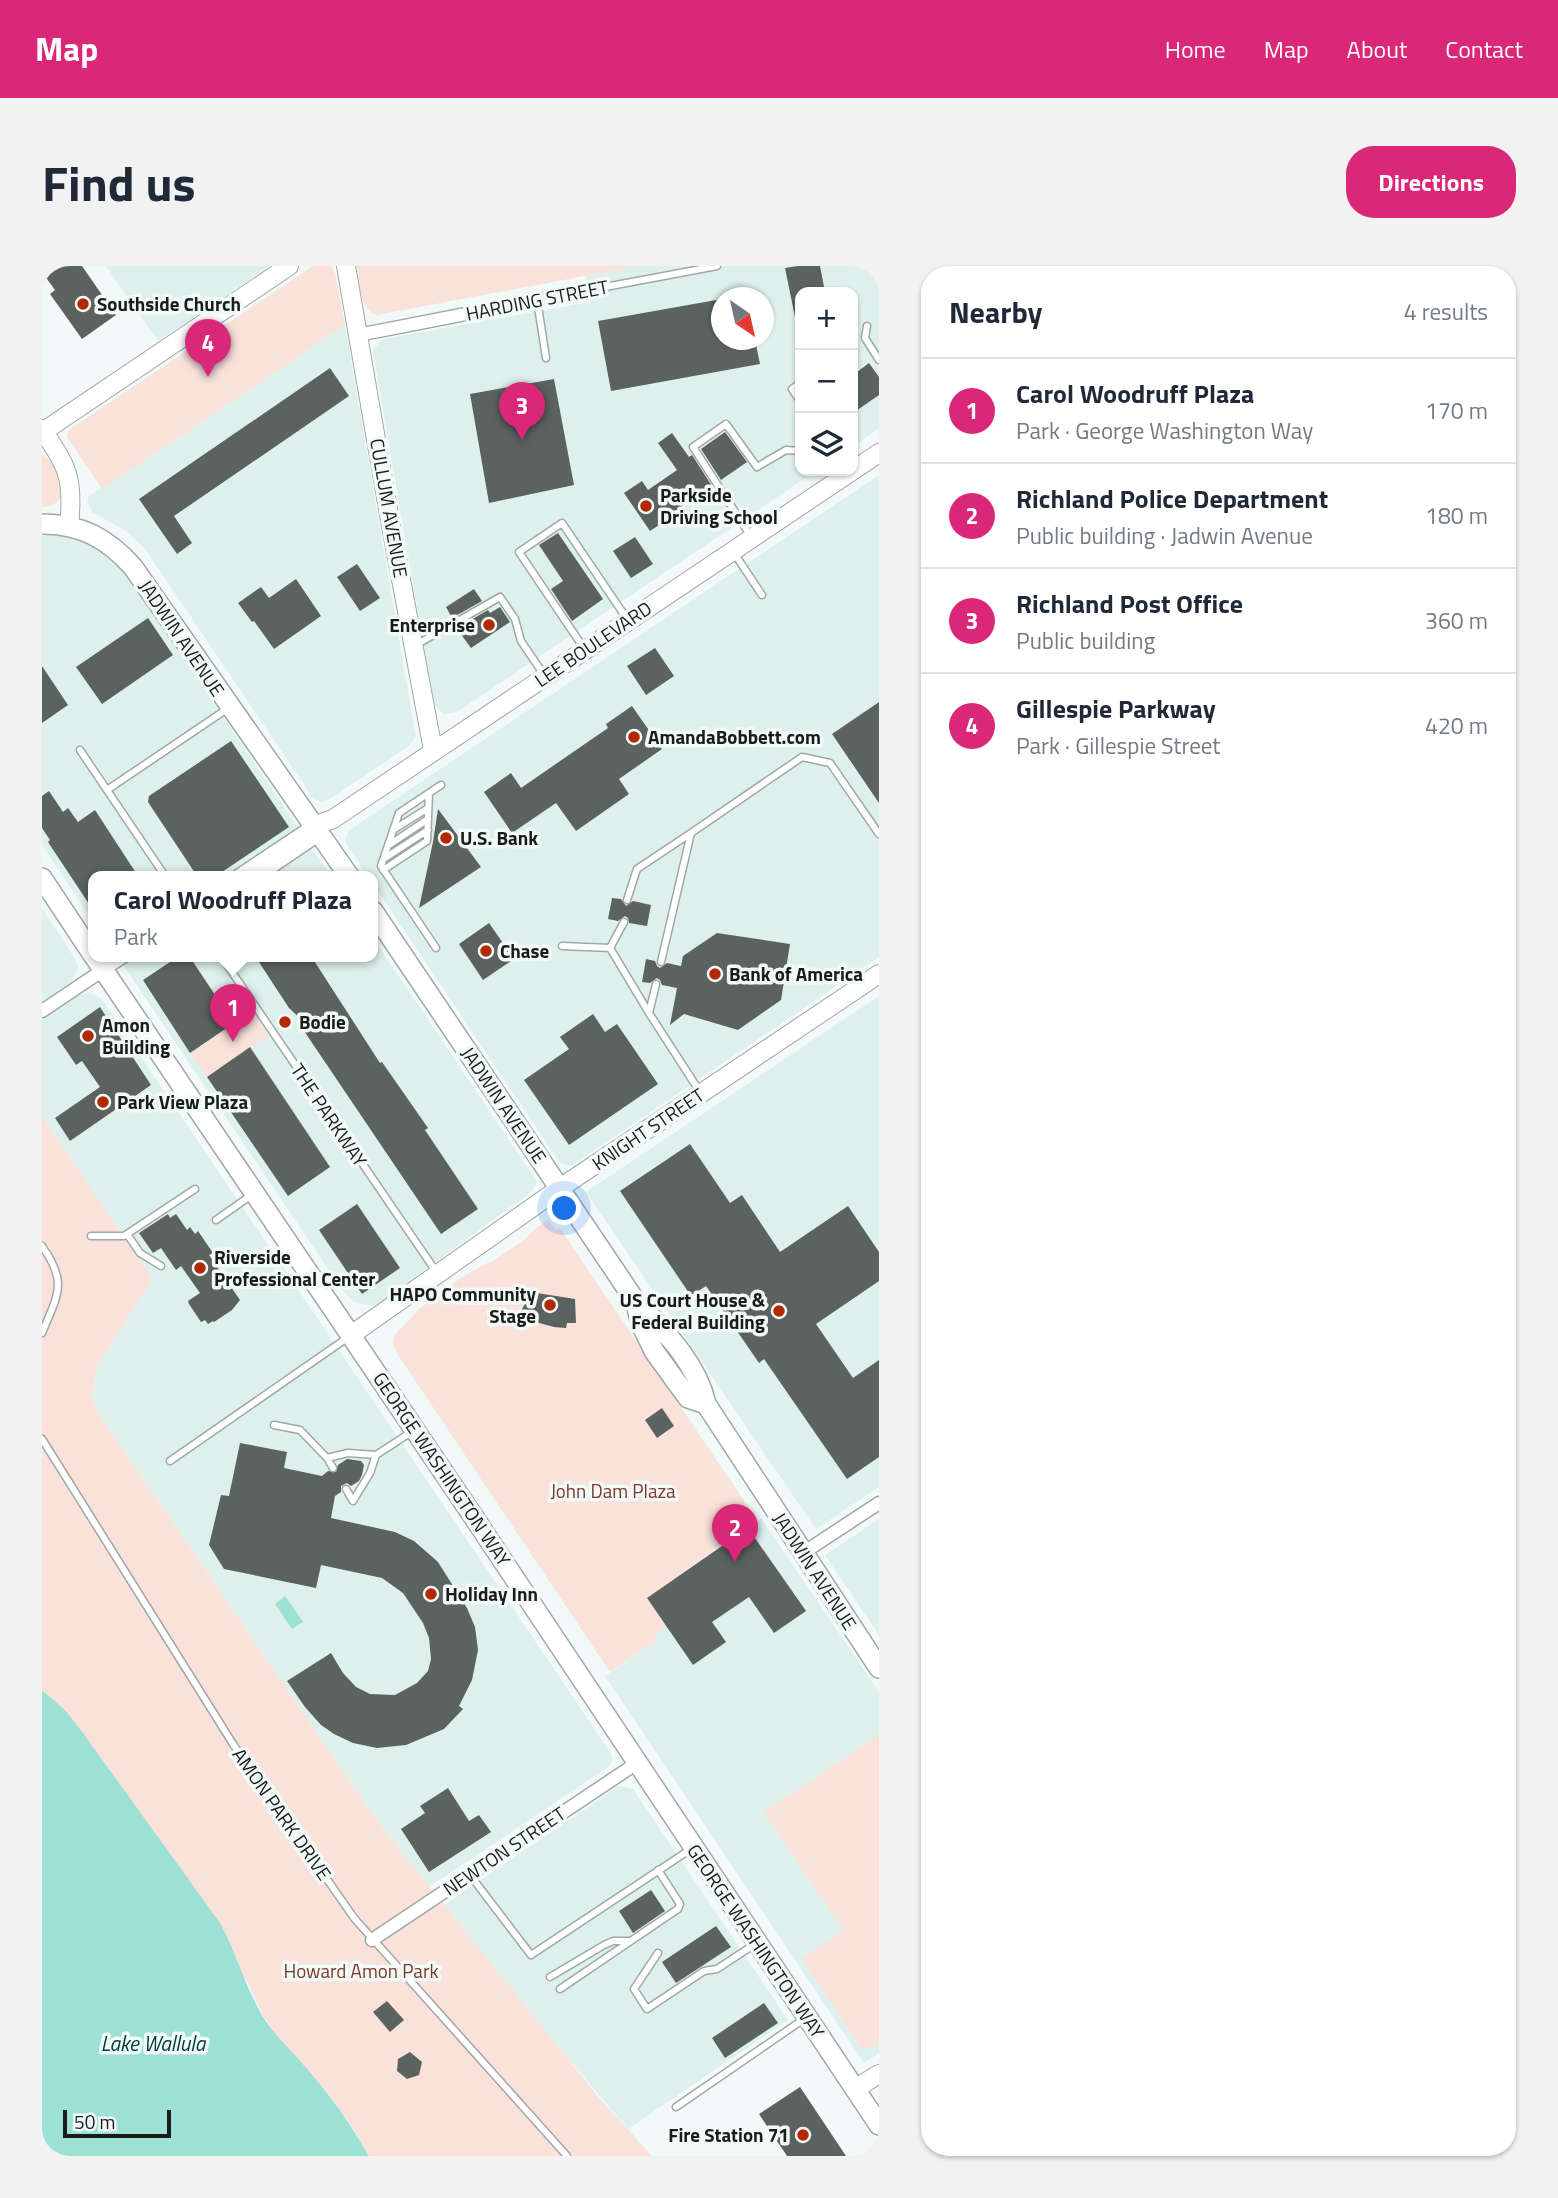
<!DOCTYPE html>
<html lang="en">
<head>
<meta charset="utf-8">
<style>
	:root { --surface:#fff; --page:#f2f2f3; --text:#1f2937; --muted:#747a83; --line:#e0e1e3; --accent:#db2777 }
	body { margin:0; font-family:"Titillium Web",sans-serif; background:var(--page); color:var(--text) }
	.controls { position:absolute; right:21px; top:21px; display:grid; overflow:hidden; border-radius:14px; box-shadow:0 2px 5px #0004 }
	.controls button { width:63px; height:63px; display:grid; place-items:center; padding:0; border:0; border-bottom:2px solid var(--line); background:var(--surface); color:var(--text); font:35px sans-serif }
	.compass { position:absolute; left:669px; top:21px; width:63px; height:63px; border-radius:50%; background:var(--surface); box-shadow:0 2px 5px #0004; rotate:146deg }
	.scale { position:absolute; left:21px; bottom:18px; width:108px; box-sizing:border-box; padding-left:7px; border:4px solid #191c1b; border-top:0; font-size:19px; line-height:24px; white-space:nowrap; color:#191c1b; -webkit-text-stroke:5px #f1faf8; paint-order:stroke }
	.you { position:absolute; left:523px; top:943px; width:24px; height:24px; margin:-18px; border:5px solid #fff; border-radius:50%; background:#1a73e8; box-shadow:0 0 0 10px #1a73e833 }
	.badge { display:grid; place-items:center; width:46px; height:46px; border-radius:50%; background:var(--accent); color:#fff; font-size:23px; font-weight:700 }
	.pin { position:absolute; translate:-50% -58px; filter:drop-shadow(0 2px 4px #0008) }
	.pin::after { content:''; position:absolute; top:37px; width:24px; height:21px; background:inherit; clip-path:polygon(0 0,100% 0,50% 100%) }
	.popup { position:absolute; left:46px; top:605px; width:290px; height:91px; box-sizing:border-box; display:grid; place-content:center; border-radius:14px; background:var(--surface); filter:drop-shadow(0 2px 5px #0005); font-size:23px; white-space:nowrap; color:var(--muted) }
	.popup b { font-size:26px; color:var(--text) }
	.popup::after { content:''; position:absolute; left:50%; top:100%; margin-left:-14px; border:14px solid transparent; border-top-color:var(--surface) }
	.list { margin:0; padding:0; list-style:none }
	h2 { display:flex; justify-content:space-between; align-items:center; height:91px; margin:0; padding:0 28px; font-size:30px }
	h2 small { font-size:23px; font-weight:400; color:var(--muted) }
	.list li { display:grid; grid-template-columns:46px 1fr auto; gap:21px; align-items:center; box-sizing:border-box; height:105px; padding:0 28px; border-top:2px solid var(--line) }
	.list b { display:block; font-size:26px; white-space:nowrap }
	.list p { margin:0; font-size:23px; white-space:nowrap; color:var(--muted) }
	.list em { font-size:23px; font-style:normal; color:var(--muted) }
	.icon { flex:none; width:38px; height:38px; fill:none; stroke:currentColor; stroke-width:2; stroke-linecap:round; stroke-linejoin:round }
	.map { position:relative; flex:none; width:837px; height:1890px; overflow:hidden; border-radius:28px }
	header { display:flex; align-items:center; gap:42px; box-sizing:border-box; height:98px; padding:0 35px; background:var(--accent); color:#fff }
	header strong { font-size:33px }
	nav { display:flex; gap:38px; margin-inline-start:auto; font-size:24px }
	.intro { display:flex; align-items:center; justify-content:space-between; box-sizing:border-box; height:168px; padding:0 42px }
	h1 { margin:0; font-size:49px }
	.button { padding:18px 32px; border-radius:28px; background:var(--accent); color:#fff; font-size:24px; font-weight:700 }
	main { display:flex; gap:42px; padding:0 42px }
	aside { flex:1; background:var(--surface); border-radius:28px; box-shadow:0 2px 5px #0004 }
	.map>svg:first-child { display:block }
	.built { fill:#def0ec; fill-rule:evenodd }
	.green { fill:#fae1da }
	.water { fill:#9de0d4 }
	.building { fill:#5b6361 }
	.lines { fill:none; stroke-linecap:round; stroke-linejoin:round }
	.lane-casing { stroke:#a0a8a7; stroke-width:9 }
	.street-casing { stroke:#a0a8a7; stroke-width:15 }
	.secondary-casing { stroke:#a0a8a7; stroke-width:20 }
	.primary-casing { stroke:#a0a8a7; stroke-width:22 }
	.lane { stroke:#fff; stroke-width:6 }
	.street { stroke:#fff; stroke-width:12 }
	.secondary { stroke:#fff; stroke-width:18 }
	.primary { stroke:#fff; stroke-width:19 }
	.poi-dot { fill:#b32801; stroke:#f1faf8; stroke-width:2.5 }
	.labels { text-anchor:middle; stroke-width:7; stroke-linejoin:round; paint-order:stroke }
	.street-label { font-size:19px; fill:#191c1b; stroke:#f1faf8 }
	.poi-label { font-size:19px; font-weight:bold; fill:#191c1b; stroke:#f1faf8; text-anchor:start }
	.park-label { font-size:19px; fill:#7d3829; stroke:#f1faf8 }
	.water-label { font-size:21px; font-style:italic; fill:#004039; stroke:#f1faf8 }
</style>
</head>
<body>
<header>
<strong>Map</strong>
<nav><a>Home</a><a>Map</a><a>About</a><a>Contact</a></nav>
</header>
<div class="intro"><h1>Find us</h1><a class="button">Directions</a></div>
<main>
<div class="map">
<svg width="837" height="1890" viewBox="0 0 837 1890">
	<rect width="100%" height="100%" fill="#f1faf8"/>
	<path class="built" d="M 64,0 L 228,0 L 116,75 Z
		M 596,0 L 837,0 L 837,162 L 811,180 L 811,26 L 758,26 L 758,205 L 774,205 L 415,446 L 401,448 L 392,438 L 390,429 L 331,85 L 333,81 L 342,73 L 548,36 L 544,10 ZM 680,32 L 722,32 L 722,74 L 680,74 Z
		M 303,59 L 374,471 L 367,480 L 286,534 L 279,536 L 271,532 L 103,283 L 84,265 L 50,246 L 45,235 L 46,231 Z
		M 837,209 L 837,691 L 532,898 L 527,900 L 518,897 L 331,618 L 331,610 L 325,610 L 305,579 L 303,575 L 306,565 Z
		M 7,269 L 27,271 L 60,284 L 85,309 L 289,610 L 51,610 L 51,655 L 0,579 L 0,270 Z
		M 0,642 L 35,696 L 36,702 L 29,716 L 0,736 Z
		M 331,672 L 494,914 L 494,919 L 488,927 L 337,1037 L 328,1040 L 312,1036 L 301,1025 L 75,690 L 331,690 Z
		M 47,726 L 60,733 L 570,1489 L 570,1496 L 566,1501 L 387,1621 L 338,1559 L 56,1147 L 50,1132 L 55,1100 L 109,1013 L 0,850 L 0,754 L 34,731 Z
		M 837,730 L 837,1221 L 774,1263 L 544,926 Z
		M 719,1252 L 837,1426 L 837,1787 L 822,1797 L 563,1410 L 614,1375 L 611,1369 L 624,1360 L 605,1332 Z
		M 837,1253 L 837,1369 L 783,1289 Z
		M 577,1520 L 591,1523 L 746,1754 L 586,1863 L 489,1749 L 402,1639 Z"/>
	<path class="green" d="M 271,0 L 289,0 L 293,6 L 303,59 L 60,223 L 26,173 L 25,169 L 27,164 Z
		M 315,0 L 596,0 L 335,49 C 317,44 318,16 315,0 Z
		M 0,189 C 20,200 34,239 0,241 Z
		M 209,745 L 226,770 L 165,811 L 148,787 Z
		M 0,850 L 110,1013 L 55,1100 L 50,1132 L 56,1147 L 338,1559 L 554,1828 L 610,1890 L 327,1890 L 312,1863 L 287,1829 L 236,1772 L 222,1751 L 207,1719 L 102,1553 L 24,1445 L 0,1424 Z
		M 506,954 L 514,964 L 518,962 L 715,1254 L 605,1332 L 624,1360 L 612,1369 L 615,1374 L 568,1406 L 354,1086 L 351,1078 L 352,1070 L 378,1042 L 418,1012 L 452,994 L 481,975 L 495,961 Z
		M 837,1469 L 837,1779 L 829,1782 L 819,1781 L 759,1692 L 802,1665 L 722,1546 Z"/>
	<path class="water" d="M 243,1330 L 261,1356 L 250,1363 L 233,1338 Z
		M 0,1424 L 24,1445 L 38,1463 L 178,1657 C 195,1688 204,1724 223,1754 C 235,1772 251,1786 265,1803 C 289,1830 309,1858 327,1890 L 0,1890 Z"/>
	<path class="building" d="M 0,0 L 40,0 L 74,49 L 40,73 L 8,28 L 13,24 L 0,6 Z
		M 756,0 L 778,0 L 783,26 L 758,26 L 758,50 L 753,51 L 743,2 Z
		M 680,33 L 680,74 L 713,74 L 718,98 L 569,125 L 556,55 Z
		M 827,97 L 837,111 L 837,129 L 811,147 L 811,109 Z
		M 288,102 L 307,130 L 132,250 L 150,277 L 135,288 L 97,233 Z
		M 512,113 L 532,219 L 447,237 L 428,128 Z
		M 683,166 L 705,196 L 679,214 L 659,183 Z
		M 630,167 L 647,191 L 650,189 L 670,220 L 624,251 L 626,253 L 608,265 L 582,227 L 600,215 L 606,224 L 635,204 L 616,177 Z
		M 516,267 L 561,333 L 530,355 L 509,323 L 521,315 L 497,279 Z
		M 593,271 L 611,298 L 589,312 L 571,285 Z
		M 315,298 L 338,332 L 318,345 L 295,311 Z
		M 254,313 L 279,350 L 232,383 L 212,355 L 210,356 L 196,337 L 219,321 L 227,332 Z
		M 432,323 L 440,335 L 410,352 L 404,341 Z
		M 458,341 L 468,356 L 429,382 L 418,367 L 420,366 L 417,361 L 446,344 L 448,347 Z
		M 106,352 L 131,389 L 60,438 L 34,401 Z
		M 613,382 L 632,410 L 604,429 L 585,400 Z
		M 0,400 L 26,439 L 0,457 Z
		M 837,436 L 837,537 L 790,468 Z
		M 590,440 L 620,483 L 577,513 L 587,528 L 534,565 L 514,537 L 470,567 L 442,526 L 469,507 L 479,522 L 566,462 L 564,458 Z
		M 189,475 L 247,561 L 174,610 L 155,610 L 106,536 L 107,530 Z
		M 7,525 L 21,546 L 26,542 L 36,556 L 53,544 L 96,610 L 51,610 L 51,644 L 6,576 L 8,574 L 0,562 L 0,530 Z
		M 396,543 L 439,601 L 377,642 L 391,576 Z
		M 570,632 L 579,633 L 584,640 L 591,635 L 609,639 L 605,660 L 587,657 L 586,652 L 583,650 L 576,655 L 566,653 Z
		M 447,657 L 472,693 L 441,714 L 417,678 Z
		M 675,667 L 748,678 L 739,734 L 696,764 L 642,748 L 628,759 L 635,722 L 620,719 L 618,714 L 615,712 L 608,717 L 600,716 L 604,693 L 613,695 L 615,700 L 618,702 L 625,697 L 639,700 L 641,690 Z
		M 137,690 L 147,690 L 192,757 L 148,787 L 101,714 Z
		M 213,690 L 269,690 L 338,797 L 340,796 L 386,862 L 383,864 L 436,943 L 399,968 L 258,759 L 262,756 L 247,742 Z
		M 58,741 L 109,819 L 28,875 L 13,852 L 58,821 L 40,795 L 34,799 L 15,771 Z
		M 551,748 L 563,766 L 575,758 L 616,818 L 527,879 L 482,814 L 527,783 L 518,771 Z
		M 208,781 L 288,901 L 246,930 L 165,811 Z
		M 648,878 L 688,937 L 700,929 L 738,986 L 806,940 L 837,986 L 837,1015 L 774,1058 L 811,1112 L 837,1094 L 837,1191 L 805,1213 L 722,1093 L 717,1097 L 664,1020 L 649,1030 L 578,925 Z
		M 315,938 L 358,1002 L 320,1028 L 277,964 Z
		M 126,948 L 128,952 L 134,948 L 145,964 L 148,961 L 153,968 L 156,965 L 171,987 L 167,989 L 198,1034 L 190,1044 L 172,1056 L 171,1055 L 166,1058 L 163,1054 L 159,1056 L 147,1038 L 146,1035 L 158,1027 L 139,1000 L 134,1004 L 119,982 L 111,987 L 97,967 Z
		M 491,1024 L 495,1027 L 533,1033 L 534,1057 L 525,1057 L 524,1062 L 512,1061 L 486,1054 L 488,1050 L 479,1045 Z
		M 620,1142 L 632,1160 L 615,1172 L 603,1154 Z
		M 198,1177 L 245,1186 L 242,1202 L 280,1210 L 286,1205 L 294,1206 L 296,1199 L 305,1193 L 319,1195 L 322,1199 L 320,1209 L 317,1215 L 309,1220 L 305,1217 L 299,1220 L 299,1226 L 293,1230 L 289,1252 L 353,1266 L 372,1275 L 396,1296 L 425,1342 L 433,1361 L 436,1384 L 430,1414 L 417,1440 L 421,1443 L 402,1463 L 364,1479 L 335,1482 L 311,1477 L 292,1468 L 279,1459 L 263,1441 L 245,1415 L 289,1387 L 301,1407 L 314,1421 L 328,1428 L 353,1429 L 375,1417 L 386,1405 L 389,1393 L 387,1372 L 381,1357 L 361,1327 L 340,1312 L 279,1299 L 274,1322 L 182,1303 L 167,1279 L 179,1229 L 187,1230 Z
		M 706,1262 L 764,1345 L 732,1367 L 707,1331 L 670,1356 L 684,1376 L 651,1399 L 605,1332 Z
		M 406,1522 L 427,1555 L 437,1549 L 449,1566 L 387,1606 L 359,1563 L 383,1547 L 378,1540 Z
		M 609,1624 L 623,1645 L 591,1667 L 577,1645 Z
		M 674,1660 L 689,1681 L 634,1717 L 620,1696 Z
		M 345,1735 L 362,1754 L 348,1766 L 331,1746 Z
		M 722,1737 L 736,1757 L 683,1792 L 670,1772 Z
		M 368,1786 L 380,1796 L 377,1809 L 365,1813 L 355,1805 L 356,1793 Z
		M 758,1821 L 804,1890 L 745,1890 L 717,1848 Z"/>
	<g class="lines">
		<g class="lane-casing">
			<path id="lane" d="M 547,24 L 675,0
				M 495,34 L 504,92
				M 825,60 L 823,72 L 837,94
				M 758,117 L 750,123 L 758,135
				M 708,269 L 651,181 L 684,158 L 715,201 L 744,184 L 758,185
				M 692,287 L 720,329
				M 372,380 L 458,331 L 473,353 L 479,375 L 502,409
				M 541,381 L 477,286 L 520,257 L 585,353
				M 38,484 L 123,610
				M 65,524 L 185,443
				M 351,564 L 386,542
				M 347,579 L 386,553
				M 343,592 L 386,564
				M 341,604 L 385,575 L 387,527
				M 585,634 L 595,603 L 649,567
				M 582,656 L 568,682 L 607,747
				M 520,680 L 568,682
				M 394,682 L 339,600 L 357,547 L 399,519
				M 179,690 L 395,1007
				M 619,696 L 649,567 L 760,491 L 788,497 L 837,568
				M 614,718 L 607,747 L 658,826
				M 174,954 L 211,928
				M 85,968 L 98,987 L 119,1000
				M 49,970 L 82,970 L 153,923
				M 0,980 C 26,1017 16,1028 0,1067
				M 232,1159 L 258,1164 L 285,1192 L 291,1202
				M 0,1173 L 191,1478 L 312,1652 L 525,1890
				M 285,1192 L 306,1187 L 334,1189 L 371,1165
				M 128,1195 L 308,1070
				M 304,1223 L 311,1235 L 328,1207 L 334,1189
				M 428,1609 L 489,1689 L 649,1583
				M 616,1687 L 592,1723 L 605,1743 L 662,1705 L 675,1703 L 713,1678
				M 508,1711 L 562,1679 L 571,1675 L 587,1675
				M 518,1723 L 636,1643 L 638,1638 L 616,1604
				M 634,1841 L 762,1753"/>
		</g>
		<g class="street-casing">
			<path id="street" d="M 316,69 L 547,24
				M 196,610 L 271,560
				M 216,610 L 278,568
				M 0,745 L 82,690
				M 761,1287 L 837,1237
				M 330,1674 L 595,1497"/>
		</g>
		<g class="secondary-casing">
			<path id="secondary" d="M 304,0 L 349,260 L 391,484
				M 0,163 C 26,202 32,212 27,260
				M 2,165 L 247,0
				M 271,560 L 291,553 L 837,187
				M 309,1069 L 518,922 L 837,708
				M 813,1823 L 837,1808"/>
		</g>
		<g class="primary-casing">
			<path id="primary" d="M 0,258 C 39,258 65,272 91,301 L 307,610
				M 0,612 L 51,689
				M 331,645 L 592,1033 C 621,1064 655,1096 664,1138 L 837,1402
				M 52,690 L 431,1250 L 837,1859
				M 594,1038 L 599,1058 L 612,1085 L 646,1132 L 664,1138"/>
		</g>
		<use href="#lane" class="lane"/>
		<use href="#street" class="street"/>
		<use href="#secondary" class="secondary"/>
		<use href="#primary" class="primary"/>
	</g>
	<g class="poi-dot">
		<circle cx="41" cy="38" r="7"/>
		<circle cx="604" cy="240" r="7"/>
		<circle cx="447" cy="359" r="7"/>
		<circle cx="592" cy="471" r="7"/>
		<circle cx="404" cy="572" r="7"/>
		<circle cx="444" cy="685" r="7"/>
		<circle cx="673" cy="708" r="7"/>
		<circle cx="243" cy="756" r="7"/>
		<circle cx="46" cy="770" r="7"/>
		<circle cx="61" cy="836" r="7"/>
		<circle cx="158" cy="1002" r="7"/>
		<circle cx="508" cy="1039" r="7"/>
		<circle cx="737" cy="1045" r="7"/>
		<circle cx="389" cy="1328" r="7"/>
		<circle cx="761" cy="1869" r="7"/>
	</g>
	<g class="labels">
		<g class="street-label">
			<text transform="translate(495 34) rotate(-11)" y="7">HARDING STREET</text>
			<text transform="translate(347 242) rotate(80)" y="7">CULLUM AVENUE</text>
			<text transform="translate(140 372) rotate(56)" y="7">JADWIN AVENUE</text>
			<text transform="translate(551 378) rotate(-34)" y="7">LEE BOULEVARD</text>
			<text transform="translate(462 839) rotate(56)" y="7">JADWIN AVENUE</text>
			<text transform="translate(287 849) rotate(56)" y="7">THE PARKWAY</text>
			<text transform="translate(606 863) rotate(-34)" y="7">KNIGHT STREET</text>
			<text transform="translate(400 1203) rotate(56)" y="7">GEORGE WASHINGTON WAY</text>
			<text transform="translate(773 1305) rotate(57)" y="7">JADWIN AVENUE</text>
			<text transform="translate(240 1548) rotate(55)" y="7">AMON PARK DRIVE</text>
			<text transform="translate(462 1585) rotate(-34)" y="7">NEWTON STREET</text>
			<text transform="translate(714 1675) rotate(56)" y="7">GEORGE WASHINGTON WAY</text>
		</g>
		<g class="poi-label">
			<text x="55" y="45">Southside Church</text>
			<text x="618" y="236">Parkside<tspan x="618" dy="22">Driving School</tspan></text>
			<text x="433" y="366" text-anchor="end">Enterprise</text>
			<text x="606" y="478">AmandaBobbett.com</text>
			<text x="418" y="579">U.S. Bank</text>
			<text x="458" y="692">Chase</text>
			<text x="687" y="715">Bank of America</text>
			<text x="257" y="763">Bodie</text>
			<text x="60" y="766">Amon<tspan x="60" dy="22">Building</tspan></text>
			<text x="75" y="843">Park View Plaza</text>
			<text x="172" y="998">Riverside<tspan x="172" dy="22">Professional Center</tspan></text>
			<text x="494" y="1035" text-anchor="end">HAPO Community<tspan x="494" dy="22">Stage</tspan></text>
			<text x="723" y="1041" text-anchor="end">US Court House &amp;<tspan x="723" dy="22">Federal Building</tspan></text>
			<text x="403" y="1335">Holiday Inn</text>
			<text x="747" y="1876" text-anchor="end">Fire Station 71</text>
		</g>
		<g class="park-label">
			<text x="571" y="1232">John Dam Plaza</text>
			<text x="319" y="1712">Howard Amon Park</text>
		</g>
		<g class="water-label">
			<text x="111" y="1785">Lake Wallula</text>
		</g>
	</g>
</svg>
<div class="controls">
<button>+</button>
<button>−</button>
<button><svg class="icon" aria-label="layers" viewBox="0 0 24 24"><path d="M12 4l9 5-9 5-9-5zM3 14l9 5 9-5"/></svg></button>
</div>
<svg class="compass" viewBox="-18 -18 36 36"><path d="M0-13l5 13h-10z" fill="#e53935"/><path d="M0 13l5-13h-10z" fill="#747a83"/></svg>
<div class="scale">50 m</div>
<div class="you"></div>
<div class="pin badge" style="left:191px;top:776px">1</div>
<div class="popup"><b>Carol Woodruff Plaza</b>Park</div>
<div class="pin badge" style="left:693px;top:1296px">2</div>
<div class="pin badge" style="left:480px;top:174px">3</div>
<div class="pin badge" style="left:166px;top:111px">4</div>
</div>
<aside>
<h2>Nearby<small>4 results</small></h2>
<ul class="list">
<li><span class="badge">1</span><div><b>Carol Woodruff Plaza</b><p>Park · George Washington Way</p></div><em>170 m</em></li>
<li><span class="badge">2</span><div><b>Richland Police Department</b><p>Public building · Jadwin Avenue</p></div><em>180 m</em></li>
<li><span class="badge">3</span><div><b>Richland Post Office</b><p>Public building</p></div><em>360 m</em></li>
<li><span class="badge">4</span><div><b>Gillespie Parkway</b><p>Park · Gillespie Street</p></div><em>420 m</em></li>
</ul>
</aside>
</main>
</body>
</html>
